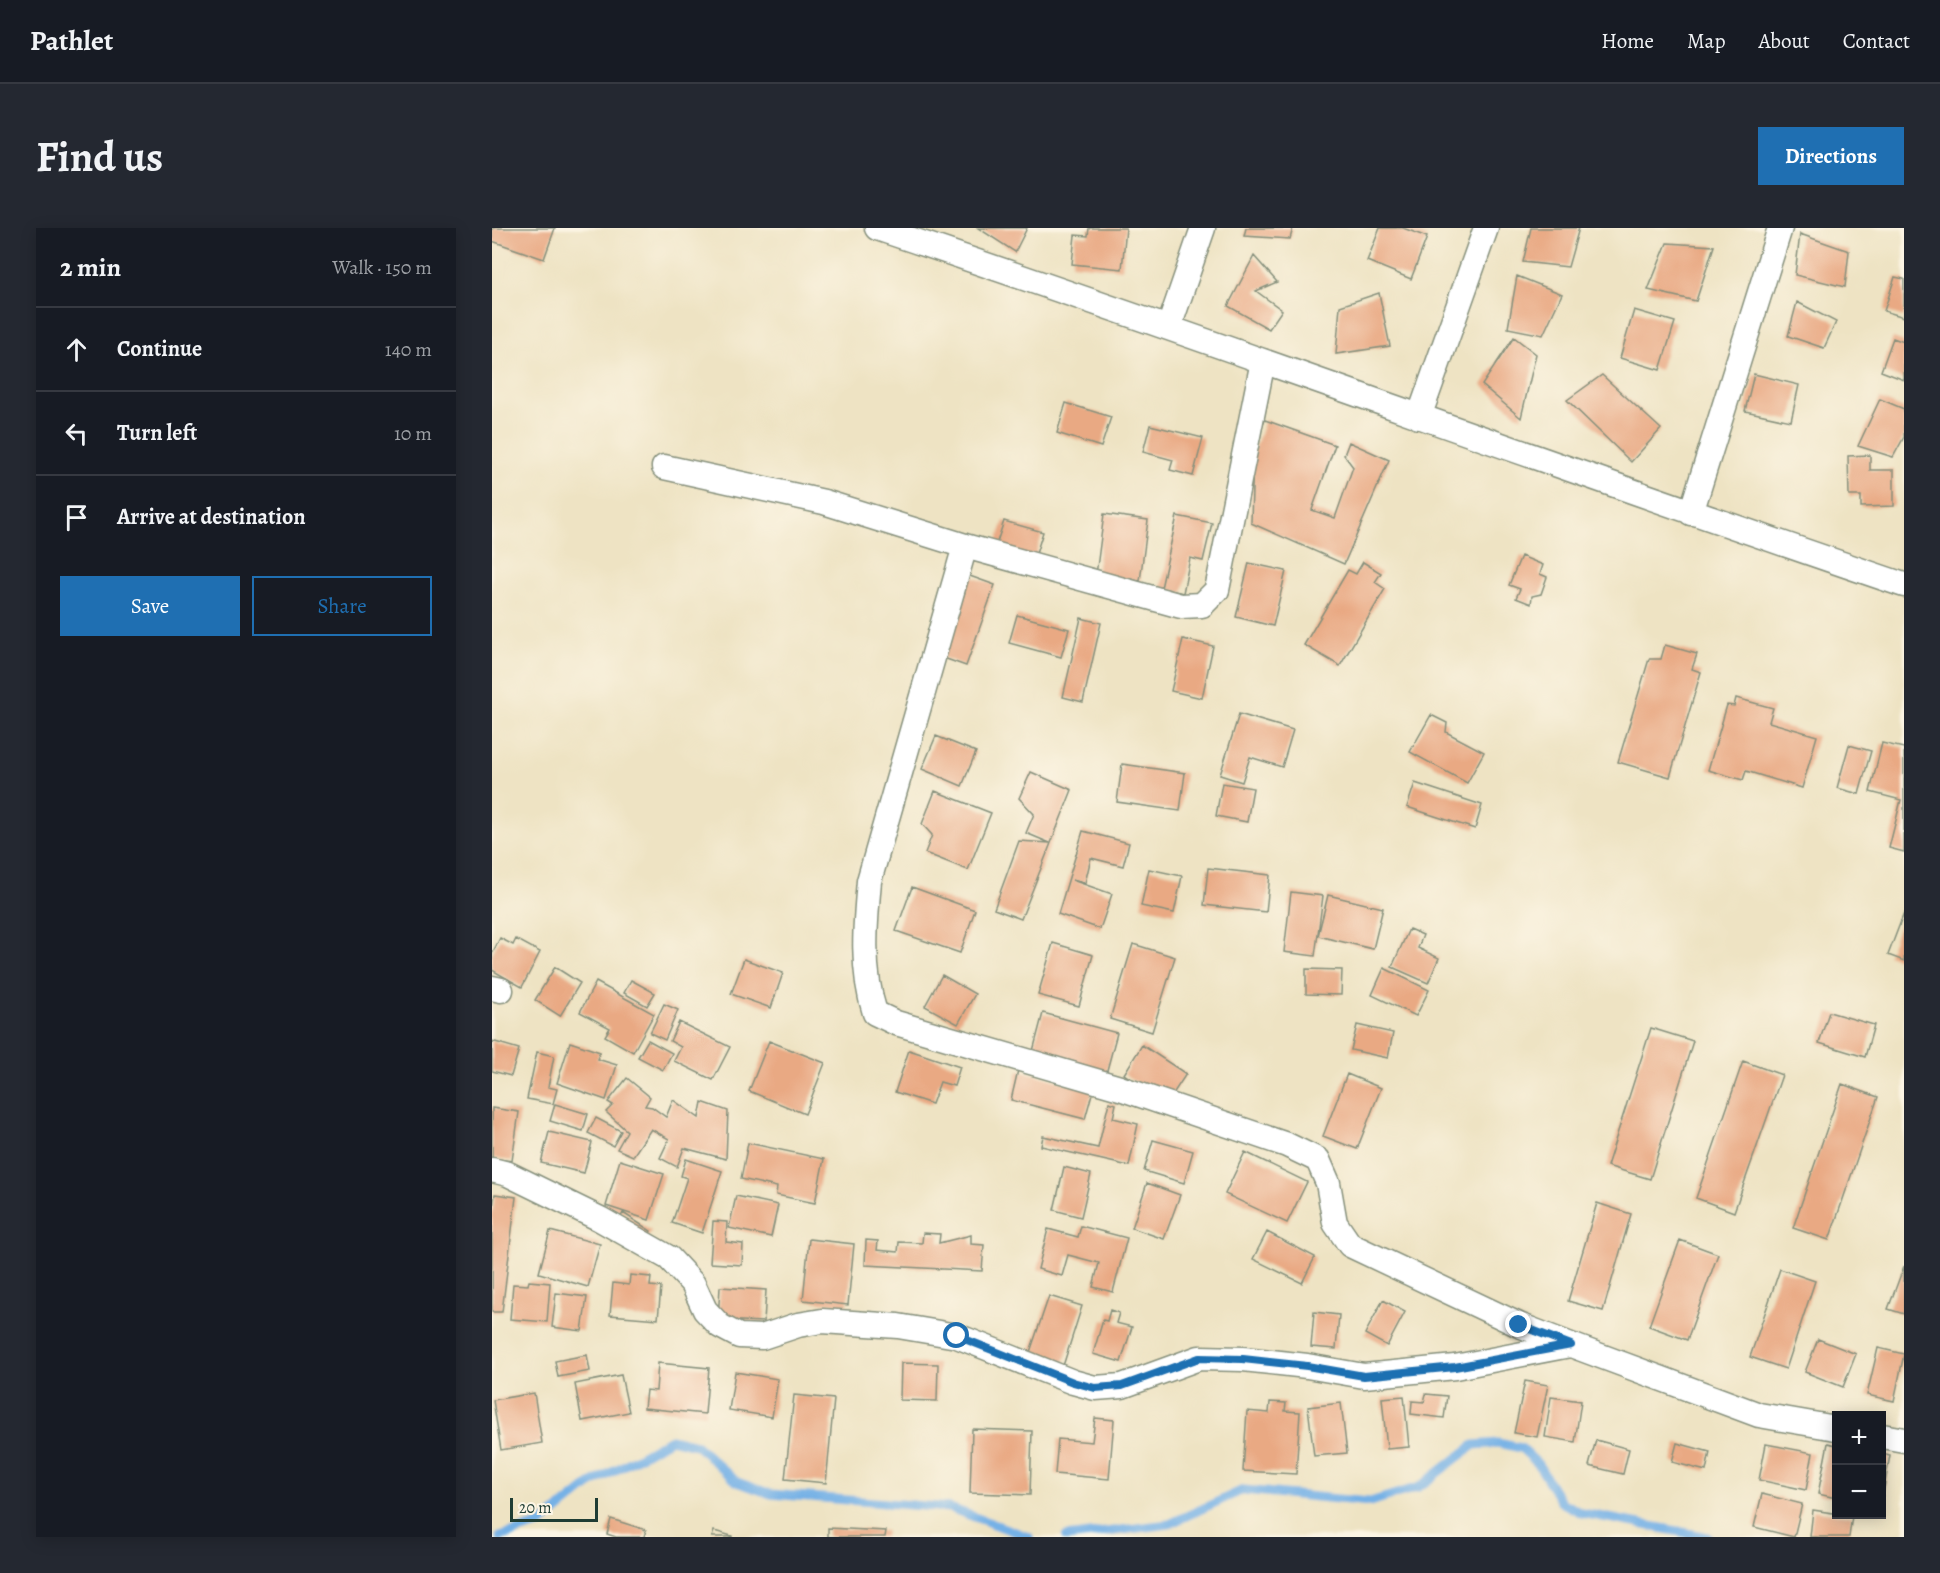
<!DOCTYPE html>
<html lang="en">
<head>
<meta charset="utf-8">
<style>
	:root { --surface:#171b24; --page:#242831; --text:#f1f3f6; --muted:#9ea1a6; --line:#363941; --accent:#1f6fb2 }
	body { margin:0; font-family:Alegreya,serif; background:var(--page); color:var(--text) }
	.controls { position:absolute; right:18px; bottom:18px; display:grid; overflow:hidden; border-radius:0px; box-shadow:0 3px 15px #0003 }
	.controls button { width:54px; height:54px; display:grid; place-items:center; padding:0; border:0; border-bottom:2px solid var(--line); background:var(--surface); color:var(--text); font:30px sans-serif }
	.scale { position:absolute; left:18px; bottom:15px; width:88px; box-sizing:border-box; padding-left:6px; border:3px solid #1f3d34; border-top:0; font-size:16px; line-height:21px; white-space:nowrap; color:#1f3d34; -webkit-text-stroke:4px #fcf5e5; paint-order:stroke }
	.stop { position:absolute; width:18px; height:18px; margin:-14px; border:4px solid #1f6fb2; border-radius:50%; background:#fff }
	.stop.end { background:#1f6fb2; border-color:#fff; box-shadow:0 2px 6px #0008 }
	.list { margin:0; padding:0; list-style:none }
	h2 { display:flex; justify-content:space-between; align-items:center; height:78px; margin:0; padding:0 24px; font-size:26px }
	h2 small { font-size:20px; font-weight:400; color:var(--muted) }
	.list li { display:grid; grid-template-columns:39px 1fr auto; gap:18px; align-items:center; box-sizing:border-box; height:84px; padding:0 24px; border-top:2px solid var(--line) }
	.list b { display:block; font-size:22px; white-space:nowrap }
	.list em { font-size:20px; font-style:normal; color:var(--muted) }
	.actions { display:flex; gap:12px; padding:18px 24px }
	.actions a { flex:1; padding:14px 0; border:2px solid var(--accent); border-radius:0px; text-align:center; font-size:21px; color:var(--accent) }
	.actions .main { background:var(--accent); color:#fff }
	.icon { flex:none; width:33px; height:33px; fill:none; stroke:currentColor; stroke-width:2; stroke-linecap:round; stroke-linejoin:round }
	.map { position:relative; flex:none; width:1412px; height:1309px; overflow:hidden; border-radius:0px }
	header { display:flex; align-items:center; gap:36px; box-sizing:border-box; height:84px; padding:0 30px; background:var(--surface); border-bottom:2px solid var(--line) }
	header strong { font-size:28px }
	nav { display:flex; gap:33px; margin-inline-start:auto; font-size:21px }
	.intro { display:flex; align-items:center; justify-content:space-between; box-sizing:border-box; height:144px; padding:0 36px }
	h1 { margin:0; font-size:42px }
	.button { padding:15px 27px; border-radius:0px; background:var(--accent); color:#fff; font-size:21px; font-weight:700 }
	main { display:flex; gap:36px; padding:0 36px }
	aside { flex:1; background:var(--surface); border-radius:0px; box-shadow:0 3px 15px #0003 }
	.map>svg:first-child { display:block }
	.lines { fill:none; stroke-linecap:round; stroke-linejoin:round }
	.stream { stroke:#75b1e6; stroke-width:9 }
	.building { fill:#e9a983 }
	.minor-casing { stroke:#86907c; stroke-width:27 }
	.minor { stroke:#fff; stroke-width:24 }
	.route { stroke:#1f6fb2; stroke-width:8 }
</style>
</head>
<body>
<header>
<strong>Pathlet</strong>
<nav><a>Home</a><a>Map</a><a>About</a><a>Contact</a></nav>
</header>
<div class="intro"><h1>Find us</h1><a class="button">Directions</a></div>
<main>
<aside>
<h2>2 min<small>Walk · 150 m</small></h2>
<ul class="list">
<li><svg class="icon" aria-label="ahead" viewBox="0 0 24 24"><path d="M12 20V5M6 11l6-6 6 6"/></svg><div><b>Continue</b></div><em>140 m</em></li>
<li><svg class="icon" aria-label="left" viewBox="0 0 24 24"><path d="M17 20v-9H6M10 6l-5 5 5 5"/></svg><div><b>Turn left</b></div><em>10 m</em></li>
<li><svg class="icon" aria-label="arrive" viewBox="0 0 24 24"><path d="M6 21V4h12l-3 4 3 4H6"/></svg><div><b>Arrive at destination</b></div></li>
</ul>
<div class="actions"><a class="main">Save</a><a>Share</a></div>
</aside>
<div class="map">
<svg width="1412" height="1309" viewBox="0 0 1412 1309">
	<rect width="100%" height="100%" fill="#fcf5e5"/>
	<filter id="ink" filterUnits="userSpaceOnUse"><feTurbulence type="fractalNoise" baseFrequency=".0167" numOctaves="2"/><feDisplacementMap in="SourceGraphic" scale="12" xChannelSelector="R" yChannelSelector="G"/><feConvolveMatrix kernelMatrix="1 2 1 2 8 2 1 2 1" color-interpolation-filters="sRGB"/></filter>
	<filter id="wash" filterUnits="userSpaceOnUse"><feTurbulence type="fractalNoise" baseFrequency=".008" numOctaves="4" result="noise"/><feDisplacementMap in="SourceGraphic" scale="24" xChannelSelector="R" yChannelSelector="G"/><feGaussianBlur stdDeviation="1.35" result="paint"/><feColorMatrix in="noise" values="0 0 0 0 0 0 0 0 0 0 0 0 0 0 0 0 0 1.4 0 .05"/><feComposite in="paint" operator="in"/></filter>
	<g filter="url(#wash)">
		<rect width="100%" height="100%" fill="#eee3c3"/>
		<g class="lines">
			<path class="stream" d="M 8,1309 L 49,1296 L 97,1257 L 179,1211 L 204,1217 L 245,1254 L 279,1266 L 458,1280 L 537,1309
				M 574,1309 L 677,1296 L 751,1262 L 878,1274 L 927,1259 L 982,1217 L 1006,1215 L 1029,1220 L 1046,1236 L 1069,1274 L 1090,1285 L 1216,1309"/>
		</g>
		<g id="blocks">
			<path class="building" d="M 0,0 L 63,0 L 52,31 L 0,13 Z
				M 486,0 L 535,0 L 523,24 Z
				M 597,0 L 634,0 L 630,41 L 580,36 L 583,7 L 596,8 Z
				M 754,0 L 801,0 L 798,11 L 752,8 Z
				M 888,0 L 911,0 L 935,9 L 919,51 L 875,33 Z
				M 1039,0 L 1087,0 L 1076,39 L 1031,34 Z
				M 1308,6 L 1357,23 L 1353,59 L 1303,47 Z
				M 1175,15 L 1222,18 L 1204,73 L 1156,62 Z
				M 762,28 L 785,54 L 764,63 L 790,82 L 777,101 L 736,78 Z
				M 1025,48 L 1070,66 L 1051,107 L 1016,100 Z
				M 1403,49 L 1412,51 L 1412,89 L 1392,83 Z
				M 887,65 L 898,118 L 844,126 L 848,78 Z
				M 1305,74 L 1344,94 L 1332,120 L 1296,108 Z
				M 1142,82 L 1183,94 L 1168,142 L 1128,130 Z
				M 1022,109 L 1044,126 L 1029,190 L 990,157 Z
				M 1401,110 L 1412,114 L 1412,152 L 1389,143 Z
				M 1262,146 L 1307,157 L 1299,193 L 1253,183 Z
				M 1110,147 L 1169,201 L 1139,234 L 1075,172 Z
				M 1388,171 L 1412,181 L 1412,209 L 1401,229 L 1366,218 Z
				M 574,175 L 619,189 L 609,219 L 565,205 Z
				M 773,192 L 843,217 L 820,282 L 843,290 L 861,239 L 852,227 L 857,214 L 897,232 L 852,336 L 759,295 L 761,226 Z
				M 658,197 L 711,210 L 701,248 L 678,242 L 681,232 L 651,224 Z
				M 1378,227 L 1378,242 L 1402,242 L 1402,278 L 1369,279 L 1369,268 L 1357,268 L 1356,228 Z
				M 612,286 L 656,292 L 648,353 L 604,347 Z
				M 685,288 L 720,295 L 711,333 L 698,330 L 691,365 L 669,360 Z
				M 512,293 L 551,304 L 542,332 L 503,320 Z
				M 1029,328 L 1051,337 L 1048,346 L 1055,349 L 1049,366 L 1040,368 L 1039,376 L 1024,370 L 1028,361 L 1017,357 Z
				M 871,334 L 889,345 L 883,354 L 893,361 L 848,438 L 812,417 L 856,342 L 864,346 Z
				M 757,335 L 794,343 L 781,398 L 744,389 Z
				M 475,347 L 503,357 L 474,438 L 446,428 Z
				M 525,387 L 577,401 L 569,429 L 517,415 Z
				M 589,390 L 609,395 L 591,474 L 571,469 Z
				M 691,411 L 721,418 L 710,470 L 679,463 Z
				M 1173,417 L 1205,426 L 1200,441 L 1209,444 L 1178,549 L 1126,534 L 1157,431 L 1169,431 Z
				M 1244,470 L 1281,480 L 1277,494 L 1325,508 L 1310,560 L 1254,543 L 1251,552 L 1216,542 L 1235,477 L 1242,478 Z
				M 747,486 L 801,502 L 790,539 L 758,529 L 750,554 L 728,547 Z
				M 939,487 L 955,495 L 954,504 L 992,524 L 975,555 L 918,524 Z
				M 444,508 L 484,524 L 470,558 L 430,541 Z
				M 1390,515 L 1412,520 L 1412,624 L 1397,620 L 1409,572 L 1378,564 Z
				M 1357,517 L 1379,523 L 1367,566 L 1345,560 Z
				M 630,536 L 693,545 L 688,583 L 625,574 Z
				M 539,544 L 580,562 L 529,691 L 502,681 L 527,613 L 558,615 L 534,605 L 542,586 L 527,570 Z
				M 730,555 L 761,560 L 755,594 L 724,588 Z
				M 923,555 L 990,577 L 983,601 L 915,579 Z
				M 443,563 L 499,585 L 476,642 L 433,625 L 440,607 L 430,596 Z
				M 591,603 L 637,615 L 631,638 L 599,630 L 593,655 L 580,652 L 620,666 L 608,701 L 566,686 Z
				M 716,640 L 778,647 L 774,684 L 712,677 Z
				M 657,641 L 690,648 L 682,685 L 649,678 Z
				M 420,659 L 483,682 L 468,725 L 404,703 Z
				M 799,664 L 831,668 L 823,728 L 792,724 Z
				M 836,667 L 891,680 L 881,721 L 826,708 Z
				M 1412,685 L 1412,733 L 1396,727 Z
				M 917,701 L 931,707 L 926,720 L 947,730 L 936,755 L 900,739 Z
				M 8,710 L 21,717 L 24,711 L 48,724 L 30,759 L 0,742 L 0,726 Z
				M 561,715 L 601,727 L 587,778 L 546,767 Z
				M 641,716 L 683,729 L 660,804 L 618,791 Z
				M 252,731 L 291,745 L 279,780 L 239,766 Z
				M 63,739 L 88,755 L 68,788 L 43,772 Z
				M 892,740 L 937,762 L 924,788 L 880,767 Z
				M 814,741 L 850,742 L 849,767 L 814,766 Z
				M 450,747 L 483,766 L 466,796 L 433,778 Z
				M 139,752 L 163,765 L 155,778 L 132,765 Z
				M 104,754 L 162,786 L 141,824 L 113,808 L 118,800 L 88,784 Z
				M 172,776 L 186,782 L 173,812 L 158,805 Z
				M 1337,784 L 1382,797 L 1373,829 L 1327,815 Z
				M 551,785 L 625,805 L 614,846 L 540,827 Z
				M 187,794 L 238,819 L 221,852 L 182,833 L 189,819 L 178,813 Z
				M 865,797 L 901,805 L 896,830 L 859,822 Z
				M 1159,800 L 1201,813 L 1158,951 L 1115,938 Z
				M 156,812 L 180,825 L 171,842 L 146,829 Z
				M 0,813 L 27,821 L 19,848 L 0,843 Z
				M 277,813 L 333,835 L 313,886 L 257,863 Z
				M 78,814 L 108,824 L 105,831 L 125,837 L 114,872 L 65,855 Z
				M 650,817 L 694,846 L 675,875 L 632,846 Z
				M 417,822 L 468,839 L 462,858 L 448,854 L 440,876 L 403,864 Z
				M 45,824 L 62,828 L 56,859 L 65,861 L 61,876 L 35,871 Z
				M 1251,833 L 1290,847 L 1242,984 L 1204,970 Z
				M 526,842 L 601,862 L 593,891 L 519,872 Z
				M 855,846 L 889,860 L 865,921 L 831,908 Z
				M 135,850 L 158,869 L 153,878 L 160,879 L 174,889 L 181,872 L 207,890 L 210,874 L 236,883 L 234,931 L 192,920 L 185,939 L 168,930 L 177,911 L 159,901 L 141,928 L 125,921 L 135,903 L 114,884 L 121,877 L 116,874 Z
				M 1350,856 L 1386,869 L 1337,1012 L 1301,1000 Z
				M 617,874 L 624,876 L 621,890 L 646,896 L 637,938 L 549,918 L 551,908 L 606,920 Z
				M 63,876 L 96,886 L 91,903 L 58,893 Z
				M 0,880 L 27,884 L 20,933 L 0,930 Z
				M 104,890 L 129,903 L 121,918 L 96,905 Z
				M 57,904 L 100,914 L 92,945 L 49,935 Z
				M 661,912 L 701,923 L 692,955 L 652,943 Z
				M 256,915 L 332,931 L 323,975 L 284,967 L 285,959 L 249,951 Z
				M 753,924 L 815,954 L 795,995 L 733,966 Z
				M 194,931 L 230,943 L 210,1005 L 180,995 L 195,950 L 189,948 Z
				M 128,932 L 172,946 L 157,992 L 114,978 Z
				M 572,939 L 599,946 L 589,989 L 562,982 Z
				M 655,955 L 688,967 L 672,1011 L 640,1000 Z
				M 3,966 L 24,969 L 10,1084 L 0,1084 L 0,987 Z
				M 244,968 L 286,977 L 279,1009 L 237,1000 Z
				M 1105,975 L 1139,986 L 1111,1083 L 1076,1073 Z
				M 131,985 L 159,1003 L 154,1012 L 126,994 Z
				M 221,993 L 235,994 L 234,1014 L 251,1016 L 250,1037 L 218,1035 Z
				M 589,998 L 635,1010 L 621,1064 L 601,1059 L 607,1035 L 576,1027 L 570,1048 L 546,1041 L 556,1001 L 586,1009 Z
				M 58,1003 L 108,1016 L 96,1059 L 47,1045 Z
				M 775,1004 L 823,1029 L 810,1055 L 761,1031 Z
				M 431,1005 L 448,1006 L 447,1015 L 479,1007 L 479,1016 L 492,1017 L 490,1043 L 373,1037 L 374,1012 L 386,1013 L 385,1022 L 406,1024 L 407,1014 L 430,1015 Z
				M 317,1011 L 362,1016 L 356,1077 L 311,1072 Z
				M 1188,1012 L 1226,1026 L 1195,1112 L 1157,1098 Z
				M 1412,1038 L 1412,1086 L 1396,1081 Z
				M 1288,1041 L 1323,1053 L 1294,1141 L 1258,1129 Z
				M 138,1047 L 159,1049 L 158,1058 L 169,1059 L 166,1091 L 118,1087 L 121,1055 L 137,1057 Z
				M 37,1053 L 58,1055 L 55,1094 L 18,1091 L 21,1056 L 36,1057 Z
				M 228,1059 L 274,1062 L 272,1094 L 226,1092 Z
				M 64,1065 L 95,1069 L 90,1103 L 60,1099 Z
				M 557,1068 L 590,1078 L 571,1138 L 537,1127 Z
				M 891,1072 L 913,1084 L 895,1118 L 873,1106 Z
				M 618,1082 L 627,1085 L 624,1095 L 640,1099 L 629,1134 L 601,1126 L 611,1092 L 615,1093 Z
				M 822,1084 L 847,1087 L 844,1121 L 819,1119 Z
				M 1326,1111 L 1364,1126 L 1351,1159 L 1313,1144 Z
				M 1386,1120 L 1412,1126 L 1402,1173 L 1375,1167 Z
				M 95,1127 L 98,1143 L 66,1149 L 63,1133 Z
				M 166,1135 L 217,1140 L 213,1186 L 152,1180 L 154,1162 L 164,1163 Z
				M 409,1135 L 446,1136 L 445,1173 L 408,1172 Z
				M 243,1144 L 286,1151 L 280,1189 L 237,1182 Z
				M 129,1147 L 137,1184 L 90,1193 L 83,1156 Z
				M 1033,1153 L 1056,1157 L 1045,1209 L 1022,1205 Z
				M 42,1165 L 50,1215 L 9,1222 L 1,1172 Z
				M 934,1166 L 955,1168 L 952,1190 L 919,1186 L 920,1173 L 932,1174 Z
				M 302,1167 L 342,1171 L 334,1255 L 293,1251 Z
				M 912,1168 L 917,1219 L 895,1221 L 890,1170 Z
				M 1059,1169 L 1089,1173 L 1083,1214 L 1053,1209 Z
				M 778,1174 L 794,1175 L 793,1183 L 808,1184 L 804,1246 L 751,1243 L 755,1183 L 777,1185 Z
				M 849,1175 L 855,1225 L 822,1228 L 816,1179 Z
				M 603,1190 L 622,1192 L 617,1251 L 563,1246 L 566,1211 L 600,1214 Z
				M 480,1201 L 540,1203 L 538,1267 L 478,1265 Z
				M 1104,1212 L 1137,1221 L 1131,1246 L 1097,1238 Z
				M 1185,1215 L 1218,1224 L 1214,1243 L 1180,1234 Z
				M 1336,1215 L 1344,1217 L 1344,1270 L 1326,1266 Z
				M 1274,1216 L 1321,1225 L 1314,1262 L 1267,1252 Z
				M 1390,1225 L 1398,1227 L 1391,1267 L 1390,1267 Z
				M 1270,1266 L 1310,1276 L 1302,1309 L 1262,1299 Z
				M 1321,1282 L 1360,1288 L 1357,1309 L 1318,1309 Z
				M 119,1291 L 154,1302 L 152,1309 L 124,1309 L 115,1306 Z
				M 336,1300 L 394,1303 L 393,1309 L 336,1309 Z
				M 222,1303 L 240,1308 L 240,1309 L 220,1309 Z"/>
		</g>
	</g>
	<g filter="url(#ink)">
		<use href="#blocks" fill-opacity="0" stroke="#86907c" stroke-width="1.5"/>
		<g class="lines">
			<g class="minor-casing">
				<path id="minor" d="M 385,0 C 729,115 1069,241 1412,357
					M 677,99 L 711,0
					M 927,189 L 994,0
					M 172,239 L 332,274 L 473,318 L 689,378 L 710,377 L 725,362 L 771,133
					M 1199,285 L 1288,0
					M 473,318 L 377,653 C 373,697 369,742 383,785 L 404,795 L 628,860 L 795,917 L 826,932 L 836,955 L 843,995 L 858,1017 L 1027,1097 L 1079,1117 L 1267,1187 L 1344,1200
					M 0,760 L 9,762
					M 0,942 L 16,946 L 108,991 L 177,1030 L 201,1056 L 213,1082 L 228,1098 L 247,1108 L 270,1109 L 306,1097 L 330,1093 L 406,1098 L 465,1108 L 581,1154 L 603,1160 L 630,1158 L 707,1130 L 751,1131 L 815,1138 L 872,1148 L 963,1139 L 1078,1117
					M 1390,1208 L 1412,1212"/>
			</g>
			<use href="#minor" class="minor"/>
		</g>
	</g>
	<g class="lines" filter="url(#ink)">
		<path class="route" d="M 465,1108 L 581,1154 L 603,1160 L 630,1158 L 707,1130 L 751,1131 L 815,1138 L 872,1148 L 963,1139 L 1079,1117 L 1027,1097"/>
	</g>
</svg>
<div class="controls">
<button>+</button>
<button>−</button>
</div>
<div class="scale">20 m</div>
<div class="stop" style="left:465px;top:1108px"></div>
<div class="stop end" style="left:1027px;top:1097px"></div>
</div>
</main>
</body>
</html>
